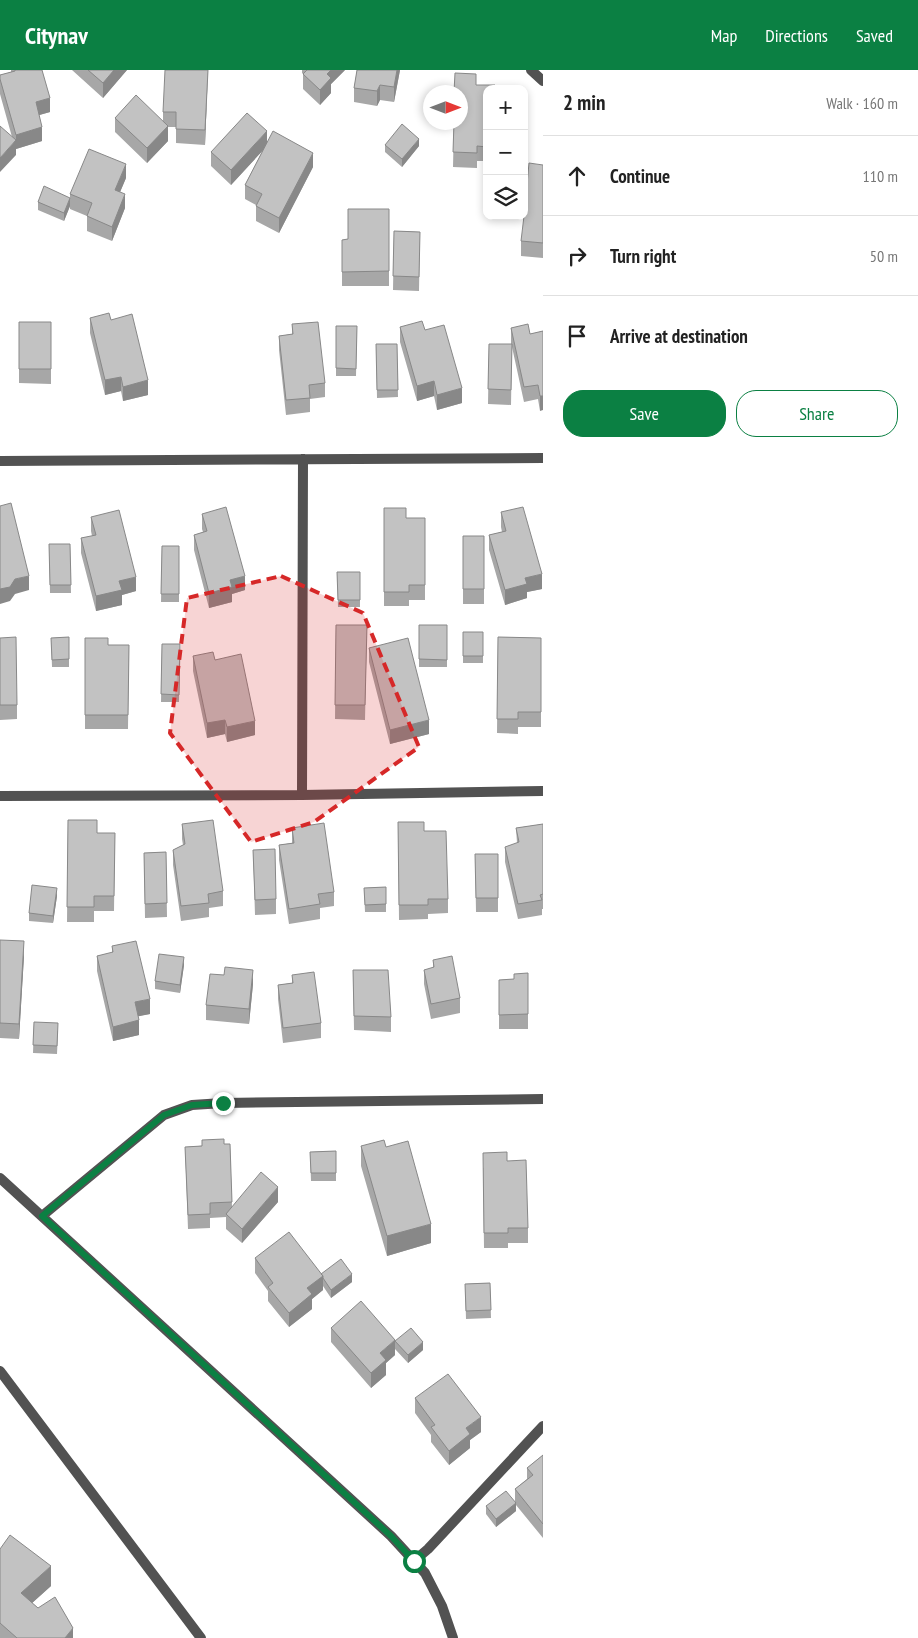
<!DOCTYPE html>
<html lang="en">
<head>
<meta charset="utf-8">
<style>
	:root { --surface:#fff; --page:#f2f2f2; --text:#222; --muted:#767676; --line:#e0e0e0; --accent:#0b8043 }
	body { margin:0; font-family:"PT Sans Narrow",sans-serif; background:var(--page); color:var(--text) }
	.controls { position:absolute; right:15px; top:15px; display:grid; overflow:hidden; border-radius:10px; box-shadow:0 2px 8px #0003 }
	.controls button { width:45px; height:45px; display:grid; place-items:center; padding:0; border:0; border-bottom:1px solid var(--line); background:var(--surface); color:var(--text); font:25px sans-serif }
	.compass { position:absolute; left:423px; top:15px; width:45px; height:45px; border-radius:50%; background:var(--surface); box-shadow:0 2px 8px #0003; rotate:90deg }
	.stop { position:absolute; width:15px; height:15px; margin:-11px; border:4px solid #0b8043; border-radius:50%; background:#fff }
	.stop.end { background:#0b8043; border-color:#fff; box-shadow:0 1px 5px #0008 }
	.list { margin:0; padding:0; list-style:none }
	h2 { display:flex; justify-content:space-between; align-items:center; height:65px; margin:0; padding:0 20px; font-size:21px }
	h2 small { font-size:16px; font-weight:400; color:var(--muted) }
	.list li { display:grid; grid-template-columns:32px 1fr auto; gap:15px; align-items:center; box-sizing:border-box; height:80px; padding:0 20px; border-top:1px solid var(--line) }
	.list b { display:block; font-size:19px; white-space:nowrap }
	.list em { font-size:16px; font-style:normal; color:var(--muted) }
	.actions { display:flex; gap:10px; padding:15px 20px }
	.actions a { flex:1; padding:11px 0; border:1px solid var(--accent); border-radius:20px; text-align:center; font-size:18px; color:var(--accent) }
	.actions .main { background:var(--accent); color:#fff }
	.icon { flex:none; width:28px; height:28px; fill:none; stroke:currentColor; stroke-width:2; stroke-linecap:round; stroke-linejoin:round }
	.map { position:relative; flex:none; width:543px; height:1568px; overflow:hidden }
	header { display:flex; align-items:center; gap:30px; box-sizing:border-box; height:70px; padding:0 25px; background:var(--accent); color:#fff }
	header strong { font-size:24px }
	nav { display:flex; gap:28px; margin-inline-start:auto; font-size:18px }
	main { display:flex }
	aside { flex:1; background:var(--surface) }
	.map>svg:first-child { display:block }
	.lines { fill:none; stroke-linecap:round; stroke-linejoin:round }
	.street { stroke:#525252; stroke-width:10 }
	.wall { fill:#a7a7a7 }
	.shaded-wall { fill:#888 }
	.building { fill:#c2c2c2; stroke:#888 }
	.route { stroke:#0b8043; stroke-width:6 }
	.marked { fill:#d62828; fill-opacity:0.2; stroke:#d62828; stroke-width:4; stroke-dasharray:10 6; stroke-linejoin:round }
</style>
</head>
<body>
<header>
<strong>Citynav</strong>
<nav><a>Map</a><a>Directions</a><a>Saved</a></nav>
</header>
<main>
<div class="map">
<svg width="543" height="1568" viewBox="0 0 543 1568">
	<rect width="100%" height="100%" fill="#fff"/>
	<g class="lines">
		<path class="street" d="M 531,0 L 543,11
			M 303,389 L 302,725 L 543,721
			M 0,391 L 543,388
			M 0,726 L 302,725
			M 0,1108 L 391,1466 L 425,1503 L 442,1536 L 453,1568
			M 42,1146 L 164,1045 L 192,1035 L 223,1033 L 543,1029
			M 0,1301 L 201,1568
			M 414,1491 L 428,1479 L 543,1356"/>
	</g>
	<path class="wall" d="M 11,0 L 42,0 L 50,42 L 39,45 L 42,71 L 16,79 L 16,85 L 12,67 L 0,24 L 0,5 L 11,2 Z
		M 72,0 L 127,0 L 103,28 Z
		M 208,0 L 205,75 L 176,73 L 176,57 L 168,57 L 168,71 L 147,93 L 115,62 L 115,48 L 163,51 L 163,42 Z
		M 302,0 L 345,0 L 331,14 L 331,23 L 320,35 L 303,19 L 303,4 L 302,3 Z
		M 357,0 L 400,0 L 394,32 L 380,30 L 377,36 L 354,32 L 354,18 Z
		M 476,15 L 487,19 L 487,91 L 477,91 L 477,98 L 453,97 L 454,52 Z
		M 267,72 L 313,97 L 279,163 L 256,151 L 256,135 L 245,129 L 245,115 L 263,80 L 231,115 L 211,96 L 211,82 Z
		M 385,75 L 419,76 L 402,97 L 385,82 Z
		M 543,95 L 543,188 L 521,186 L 521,171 Z
		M 126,108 L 120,122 L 125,138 L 112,171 L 87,161 L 87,146 L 70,139 L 70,136 L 64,151 L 38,140 L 38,132 L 70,128 L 70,124 Z
		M 389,139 L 389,216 L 342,216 L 342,170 L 348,169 Z
		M 394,161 L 420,162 L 419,221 L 393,220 Z
		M 90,248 L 111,250 L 148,325 L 123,331 L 121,321 L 105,325 L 90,263 Z
		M 19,252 L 51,252 L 51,314 L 19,313 Z
		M 292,254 L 325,313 L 325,327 L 310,329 L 310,342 L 286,345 L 279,280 L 279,266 L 292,264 Z
		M 336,256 L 357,256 L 356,306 L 336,306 Z
		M 400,257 L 425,260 L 462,333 L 437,340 L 434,326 L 417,331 L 400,272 Z
		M 511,258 L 530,264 L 543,261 L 540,341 L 538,329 L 524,332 L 512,277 L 511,335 L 488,334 L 489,274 L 511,274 Z
		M 376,274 L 397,274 L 398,327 L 377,328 Z
		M 384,438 L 406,448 L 425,448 L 425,530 L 409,530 L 409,536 L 384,536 Z
		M 501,442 L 542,519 L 527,522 L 527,528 L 505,535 L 489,480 L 489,465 L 502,462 L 501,457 Z
		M 202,444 L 245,520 L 232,524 L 232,532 L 209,538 L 194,480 L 194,465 L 203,462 L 202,459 Z
		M 91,447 L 136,521 L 122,525 L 122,535 L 96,541 L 81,483 L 81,468 L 92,466 L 91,461 Z
		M 463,466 L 484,466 L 484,534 L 463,534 Z
		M 49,474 L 70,474 L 71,523 L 50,523 Z
		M 162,476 L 179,476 L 179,532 L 161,532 Z
		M 337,502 L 360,502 L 360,537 L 338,537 Z
		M 336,555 L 367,555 L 365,650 L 335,649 Z
		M 419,555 L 447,555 L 447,597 L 419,597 Z
		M 463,562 L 483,562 L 483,593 L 463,593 Z
		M 69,567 L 69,597 L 52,597 L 51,568 Z
		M 498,567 L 541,568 L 541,657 L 518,657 L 518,664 L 497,663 Z
		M 0,568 L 17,635 L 17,649 L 0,650 Z
		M 85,568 L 108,575 L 129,575 L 128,659 L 85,659 Z
		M 162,574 L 180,574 L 179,632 L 161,632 Z
		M 369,578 L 429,664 L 390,674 L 369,592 Z
		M 193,586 L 215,590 L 255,665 L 227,672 L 225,664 L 207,668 L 193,601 Z
		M 68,750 L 97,763 L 115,763 L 114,841 L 94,841 L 94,852 L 67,852 Z
		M 398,752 L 424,761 L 448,829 L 448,843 L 428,844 L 428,849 L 399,850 Z
		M 182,754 L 223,821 L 223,836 L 209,838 L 209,847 L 181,851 L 173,795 L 173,780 L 183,775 L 182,769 Z
		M 543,754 L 543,839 L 542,839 L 542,845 L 518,849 L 505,792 L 505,777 L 517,773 L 516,758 Z
		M 292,758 L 334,822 L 334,836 L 320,838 L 320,849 L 289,854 L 279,790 L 279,775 L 292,773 Z
		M 253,780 L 276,829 L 276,844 L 255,845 Z
		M 166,782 L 167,847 L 145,848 L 144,783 Z
		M 475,784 L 498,784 L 498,842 L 476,842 Z
		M 386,817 L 386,842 L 365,842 L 364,818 Z
		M 57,826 L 53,853 L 29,851 L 29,843 Z
		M 0,870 L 24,886 L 19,969 L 0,968 Z
		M 112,876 L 150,944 L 138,946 L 139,965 L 113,971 L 97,901 L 97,886 L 112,883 Z
		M 433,890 L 460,928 L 460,943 L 431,949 L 424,914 L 424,900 L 433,898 Z
		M 184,895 L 180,923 L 155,919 L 155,911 Z
		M 353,900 L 391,947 L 391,962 L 354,960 Z
		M 528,903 L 528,959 L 499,959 L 499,910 L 514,909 Z
		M 292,905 L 321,953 L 321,968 L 283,973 L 278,929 L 278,915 L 292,913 Z
		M 253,914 L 249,954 L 206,950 L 206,935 Z
		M 34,952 L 58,961 L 57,984 L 33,983 Z
		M 224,1074 L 230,1074 L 232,1137 L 278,1132 L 242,1173 L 226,1159 L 226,1147 L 210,1148 L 210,1158 L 188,1159 L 185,1077 Z
		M 361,1076 L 386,1077 L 431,1173 L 387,1186 L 361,1096 Z
		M 336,1081 L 336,1111 L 311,1111 L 310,1082 Z
		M 507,1091 L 528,1158 L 528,1173 L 508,1173 L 508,1178 L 484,1178 L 483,1098 Z
		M 255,1188 L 321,1204 L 352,1212 L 331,1228 L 323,1216 L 323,1220 L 312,1229 L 312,1239 L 289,1257 L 268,1231 L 268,1221 L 255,1203 Z
		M 490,1213 L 491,1248 L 466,1249 L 465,1214 Z
		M 331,1258 L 395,1285 L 386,1293 L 386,1305 L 371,1318 L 331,1272 Z
		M 395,1271 L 423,1280 L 408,1293 L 395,1279 Z
		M 415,1328 L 481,1362 L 470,1370 L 470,1378 L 449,1395 L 431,1372 L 431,1365 L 415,1343 Z
		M 543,1385 L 543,1468 L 516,1435 L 516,1441 L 496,1457 L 486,1444 L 486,1436 L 515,1432 L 515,1419 L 527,1409 L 527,1398 Z
		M 0,1479 L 51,1516 L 32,1533 L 73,1568 L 0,1568 Z"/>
	<path class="shaded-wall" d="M 114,0 L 127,0 L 103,28 L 103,13 Z
		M 208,0 L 205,75 L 205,60 Z
		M 331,0 L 345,0 L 331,14 L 331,23 L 320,35 L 320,20 L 327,4 Z
		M 397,0 L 400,0 L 394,32 L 394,17 Z
		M 380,15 L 380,30 L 377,36 L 377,21 Z
		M 50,28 L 50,42 L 36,46 L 36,32 Z
		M 168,56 L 168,71 L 147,93 L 147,78 Z
		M 42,57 L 42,71 L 16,79 L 16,85 L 0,102 L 0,88 L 16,70 L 16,65 Z
		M 267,61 L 267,76 L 231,115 L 231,100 Z
		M 419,69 L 419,76 L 402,97 L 402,89 Z
		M 313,83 L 313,97 L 279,163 L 279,148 Z
		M 126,94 L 126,108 L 115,134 L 115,120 Z
		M 125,124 L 125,138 L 112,171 L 112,157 Z
		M 70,128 L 70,136 L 64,151 L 64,143 Z
		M 121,307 L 121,321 L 105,325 L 105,310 Z
		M 148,310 L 148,325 L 123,331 L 123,317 Z
		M 434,311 L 434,326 L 417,331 L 417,316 Z
		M 462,318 L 462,333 L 437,340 L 437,325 Z
		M 540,326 L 543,326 L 543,340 L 540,341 Z
		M 542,504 L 542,519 L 527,522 L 527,528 L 505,535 L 505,520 L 525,508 Z
		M 29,506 L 29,520 L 15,524 L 10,531 L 0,534 L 0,519 L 15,509 Z
		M 245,506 L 245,520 L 232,524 L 232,532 L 209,538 L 209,523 L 230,510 Z
		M 136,507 L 136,521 L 122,525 L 122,535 L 96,541 L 96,526 L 119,511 Z
		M 225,650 L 225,664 L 207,668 L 207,653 Z
		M 429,650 L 429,664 L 390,674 L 390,660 Z
		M 255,651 L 255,665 L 227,672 L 227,657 Z
		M 57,818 L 57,826 L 53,853 L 53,846 Z
		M 24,871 L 24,886 L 19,969 L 19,954 Z
		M 184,887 L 184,895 L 180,923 L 180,915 Z
		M 253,900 L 253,914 L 249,954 L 249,939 Z
		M 150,929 L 150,944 L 135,947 L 135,932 Z
		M 139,950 L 139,965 L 113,971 L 113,957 Z
		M 278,1117 L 278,1132 L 242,1173 L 242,1159 Z
		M 431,1154 L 431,1173 L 387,1186 L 387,1166 Z
		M 352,1204 L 352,1212 L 331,1228 L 331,1220 Z
		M 323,1206 L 323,1220 L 312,1229 L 312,1239 L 289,1257 L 289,1243 L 307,1218 Z
		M 395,1270 L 395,1285 L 386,1293 L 386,1305 L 371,1318 L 371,1303 L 380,1283 Z
		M 423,1272 L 423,1280 L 408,1293 L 408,1285 Z
		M 481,1347 L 481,1362 L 470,1370 L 470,1378 L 449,1395 L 449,1381 L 466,1358 Z
		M 516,1433 L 516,1441 L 496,1457 L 496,1449 Z
		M 51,1496 L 51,1516 L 21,1543 L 21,1523 Z
		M 73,1558 L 73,1568 L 65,1568 Z"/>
	<path class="building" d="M 15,0 L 42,0 L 50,28 L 36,32 L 42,57 L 16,65 L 0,9 L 0,5 L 15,1 Z
		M 88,0 L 114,0 L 103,13 Z
		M 165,0 L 208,0 L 205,60 L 176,59 L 176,42 L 163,42 Z
		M 307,0 L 331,0 L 327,4 L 331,8 L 320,20 L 303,4 Z
		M 357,0 L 397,0 L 394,17 L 380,15 L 377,21 L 354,18 Z
		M 455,3 L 476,4 L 476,15 L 495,15 L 495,19 L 487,19 L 487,77 L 477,76 L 477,83 L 453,82 L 454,52 L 460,52 L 460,22 L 454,22 Z
		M 136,25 L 168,56 L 147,78 L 115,48 Z
		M 247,43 L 267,61 L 231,100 L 211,82 Z
		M 402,54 L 419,69 L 402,89 L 385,75 Z
		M 0,56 L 16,70 L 0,88 Z
		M 273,61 L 313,83 L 279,148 L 256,136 L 262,124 L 245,115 Z
		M 89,79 L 126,94 L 115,120 L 125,124 L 112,157 L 87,146 L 92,133 L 70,124 Z
		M 529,93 L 543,95 L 543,173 L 521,171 L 524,146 Z
		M 44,116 L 70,128 L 64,143 L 38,132 Z
		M 348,139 L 389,139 L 389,201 L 342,202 L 342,170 L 348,169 Z
		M 394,161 L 420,162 L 419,207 L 393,206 Z
		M 109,243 L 111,250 L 132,244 L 148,310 L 123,317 L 121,307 L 105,310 L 90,248 Z
		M 422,251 L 425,260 L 444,255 L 462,318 L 437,325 L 434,311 L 417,316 L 400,257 Z
		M 19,252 L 51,252 L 51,299 L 19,299 Z
		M 318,252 L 325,313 L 309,315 L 310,328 L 286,330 L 279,266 L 293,264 L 292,254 Z
		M 528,254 L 530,264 L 543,261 L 543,326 L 540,326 L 538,315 L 524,317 L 511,258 Z
		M 336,256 L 357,256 L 356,299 L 336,298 Z
		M 376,274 L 397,274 L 398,320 L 377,320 Z
		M 489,274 L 512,274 L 511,320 L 488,319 Z
		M 11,433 L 29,506 L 15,509 L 10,517 L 0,519 L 0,436 Z
		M 226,437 L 245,506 L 230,510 L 232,517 L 209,523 L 194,465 L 207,461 L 202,444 Z
		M 523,437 L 542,504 L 525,508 L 527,514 L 505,520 L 489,465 L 506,461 L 501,442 Z
		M 384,438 L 406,438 L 406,448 L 425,448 L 425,515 L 409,515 L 409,522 L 384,522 Z
		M 119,440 L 136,507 L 119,511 L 122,520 L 96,526 L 81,468 L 96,465 L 91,447 Z
		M 463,466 L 484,466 L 484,519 L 463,519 Z
		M 49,474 L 70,474 L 71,515 L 50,515 Z
		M 162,476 L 179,476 L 179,524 L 161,524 Z
		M 337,502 L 360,502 L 360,530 L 338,530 Z
		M 336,555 L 367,555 L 365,635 L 335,635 Z
		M 419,555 L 447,555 L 447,590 L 419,589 Z
		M 463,562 L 483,562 L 483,586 L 463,586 Z
		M 16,567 L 17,635 L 0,635 L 0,568 Z
		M 69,567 L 69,589 L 52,590 L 51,568 Z
		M 498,567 L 541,568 L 541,642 L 518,642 L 518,649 L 497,649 Z
		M 85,568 L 108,568 L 108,575 L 129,575 L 128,645 L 85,645 Z
		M 408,568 L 429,650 L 390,660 L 369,578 Z
		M 162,574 L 180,574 L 179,625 L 161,624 Z
		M 213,582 L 215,590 L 241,584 L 255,651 L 227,657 L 225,650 L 207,653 L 193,586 Z
		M 68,750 L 97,750 L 97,763 L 115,763 L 114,826 L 94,826 L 94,837 L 67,837 Z
		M 213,750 L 223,821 L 208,824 L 209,833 L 181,836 L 173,780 L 185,774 L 182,754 Z
		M 398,752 L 424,752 L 424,761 L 446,761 L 448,829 L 428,829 L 428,835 L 399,835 Z
		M 324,753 L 334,822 L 318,824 L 320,834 L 289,839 L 279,775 L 294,773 L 292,758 Z
		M 543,754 L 543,824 L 540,825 L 542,830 L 518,834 L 505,777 L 519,772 L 516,758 Z
		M 275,779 L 276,829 L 255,830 L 253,780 Z
		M 166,782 L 167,833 L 145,834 L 144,783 Z
		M 475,784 L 498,784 L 498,828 L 476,828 Z
		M 32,815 L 57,818 L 53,846 L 29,843 Z
		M 386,817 L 386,834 L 365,835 L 364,818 Z
		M 0,870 L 24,871 L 19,954 L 0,953 Z
		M 136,871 L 150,929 L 135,932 L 139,950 L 113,957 L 97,886 L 113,882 L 112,876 Z
		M 159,884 L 184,887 L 180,915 L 155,911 Z
		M 452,886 L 460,928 L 431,934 L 424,900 L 434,897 L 433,890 Z
		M 225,897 L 253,900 L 249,939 L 206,935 L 210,904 L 224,905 Z
		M 353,900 L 388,900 L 391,947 L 354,946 Z
		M 314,902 L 321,953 L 283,958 L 278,915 L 293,913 L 292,905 Z
		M 528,903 L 528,944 L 499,945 L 499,910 L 514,909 L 514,904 Z
		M 34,952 L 58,953 L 57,976 L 33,975 Z
		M 224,1069 L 224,1074 L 230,1074 L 232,1132 L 210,1133 L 210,1144 L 188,1145 L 185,1077 L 202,1076 L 202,1070 Z
		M 384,1070 L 386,1077 L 408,1071 L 431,1154 L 387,1166 L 361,1076 Z
		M 336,1081 L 336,1103 L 311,1103 L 310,1082 Z
		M 507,1082 L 507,1091 L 526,1090 L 528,1158 L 508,1158 L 508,1163 L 484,1163 L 483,1083 Z
		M 261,1102 L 278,1117 L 242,1159 L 226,1144 Z
		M 289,1162 L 323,1206 L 307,1218 L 312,1224 L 289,1243 L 268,1217 L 273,1213 L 255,1188 Z
		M 341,1189 L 352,1204 L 331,1220 L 323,1208 L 323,1206 L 321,1204 Z
		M 490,1213 L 491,1240 L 466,1241 L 465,1214 Z
		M 361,1231 L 395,1270 L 380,1283 L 386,1290 L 371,1303 L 331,1258 Z
		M 411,1258 L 423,1272 L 408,1285 L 395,1271 Z
		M 448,1304 L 481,1347 L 466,1358 L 470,1364 L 449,1381 L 431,1357 L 435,1355 L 415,1328 Z
		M 543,1385 L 543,1454 L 515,1419 L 533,1405 L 527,1398 Z
		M 506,1421 L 516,1433 L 496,1449 L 486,1436 Z
		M 10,1465 L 51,1496 L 21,1523 L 38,1538 L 55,1527 L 73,1558 L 65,1568 L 17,1568 L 0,1553 L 0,1479 Z"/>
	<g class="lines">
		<path class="route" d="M 223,1033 L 192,1035 L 164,1045 L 42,1146 L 391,1466 L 414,1491"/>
	</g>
	<path class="marked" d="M 281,506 L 363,543 L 419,677 L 314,752 L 251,772 L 170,663 L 187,528 Z"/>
</svg>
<div class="controls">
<button>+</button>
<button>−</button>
<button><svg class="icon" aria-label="layers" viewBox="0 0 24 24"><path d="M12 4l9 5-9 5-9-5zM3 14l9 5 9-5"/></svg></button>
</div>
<svg class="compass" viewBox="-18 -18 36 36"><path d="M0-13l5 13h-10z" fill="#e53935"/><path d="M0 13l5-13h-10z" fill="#767676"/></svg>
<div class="stop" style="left:414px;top:1491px"></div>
<div class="stop end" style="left:223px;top:1033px"></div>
</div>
<aside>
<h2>2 min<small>Walk · 160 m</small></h2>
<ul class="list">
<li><svg class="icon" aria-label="ahead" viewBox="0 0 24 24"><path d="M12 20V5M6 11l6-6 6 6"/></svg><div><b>Continue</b></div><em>110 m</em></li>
<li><svg class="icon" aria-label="right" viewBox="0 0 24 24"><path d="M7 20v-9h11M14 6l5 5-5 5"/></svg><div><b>Turn right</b></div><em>50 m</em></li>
<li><svg class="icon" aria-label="arrive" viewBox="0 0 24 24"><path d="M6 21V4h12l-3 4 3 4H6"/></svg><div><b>Arrive at destination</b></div></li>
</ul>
<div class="actions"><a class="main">Save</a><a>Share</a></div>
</aside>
</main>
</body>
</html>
